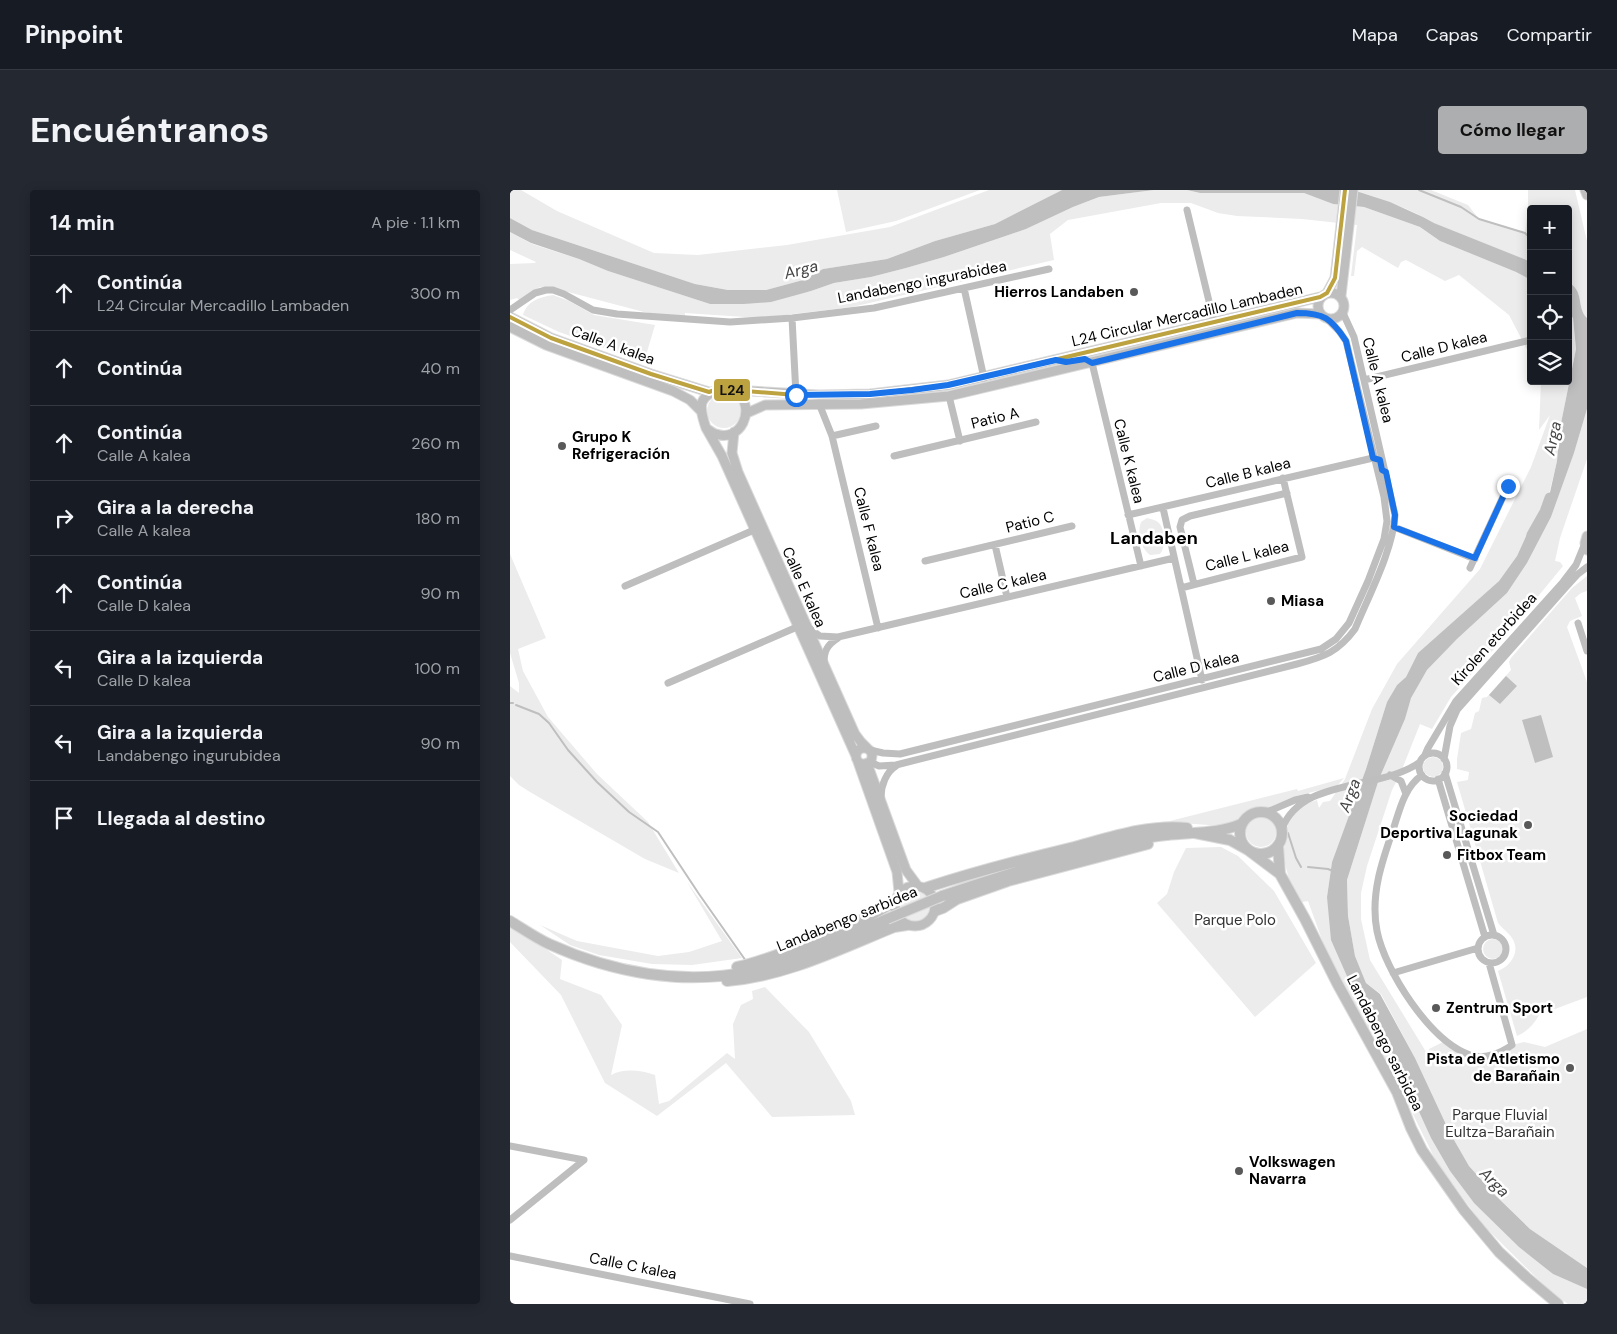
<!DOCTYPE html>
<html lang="es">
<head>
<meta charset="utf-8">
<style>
	:root { --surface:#171b24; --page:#242831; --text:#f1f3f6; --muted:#9ea1a6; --line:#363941; --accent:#adaeaf }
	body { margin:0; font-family:"DM Sans",sans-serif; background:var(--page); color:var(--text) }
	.controls { position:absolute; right:15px; top:15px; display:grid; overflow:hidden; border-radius:5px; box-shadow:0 2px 12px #0003 }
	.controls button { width:45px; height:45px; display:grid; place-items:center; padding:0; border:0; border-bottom:1px solid var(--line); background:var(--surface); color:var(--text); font:25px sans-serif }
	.stop { position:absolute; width:15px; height:15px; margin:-11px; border:4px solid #1a73e8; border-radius:50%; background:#fff }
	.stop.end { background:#1a73e8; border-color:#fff; box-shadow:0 1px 5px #0008 }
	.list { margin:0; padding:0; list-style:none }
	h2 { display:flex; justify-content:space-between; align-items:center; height:65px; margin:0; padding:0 20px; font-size:21px }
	h2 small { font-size:16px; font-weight:400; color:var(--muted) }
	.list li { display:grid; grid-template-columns:32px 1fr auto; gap:15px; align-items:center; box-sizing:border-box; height:75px; padding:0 20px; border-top:1px solid var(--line) }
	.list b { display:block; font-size:19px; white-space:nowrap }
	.list p { margin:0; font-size:16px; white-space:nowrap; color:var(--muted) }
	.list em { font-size:16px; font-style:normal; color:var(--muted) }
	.icon { flex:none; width:28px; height:28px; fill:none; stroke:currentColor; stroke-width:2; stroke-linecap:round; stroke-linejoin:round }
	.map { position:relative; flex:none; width:1077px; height:1114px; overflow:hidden; border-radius:5px }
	header { display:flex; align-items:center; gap:30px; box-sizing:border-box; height:70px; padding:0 25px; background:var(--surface); border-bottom:1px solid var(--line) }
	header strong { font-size:24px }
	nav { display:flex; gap:28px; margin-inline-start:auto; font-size:18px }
	.intro { display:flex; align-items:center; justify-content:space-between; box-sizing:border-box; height:120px; padding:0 30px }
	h1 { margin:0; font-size:35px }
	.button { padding:12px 22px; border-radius:5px; background:var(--accent); color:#111; font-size:18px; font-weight:700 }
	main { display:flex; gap:30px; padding:0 30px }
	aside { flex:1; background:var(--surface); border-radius:5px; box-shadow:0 2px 12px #0003 }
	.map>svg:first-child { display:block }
	.green { fill:#ececec }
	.water { fill:#bfbfbf }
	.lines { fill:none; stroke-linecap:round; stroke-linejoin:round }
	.stream { stroke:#bfbfbf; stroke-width:2 }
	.river { stroke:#bfbfbf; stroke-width:11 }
	.major-casing { stroke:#dbdbdb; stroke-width:11 }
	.highway-casing { stroke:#dbdbdb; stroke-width:12 }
	.minor { stroke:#bebebe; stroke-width:7 }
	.major { stroke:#bebebe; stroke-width:9 }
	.highway { stroke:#bebebe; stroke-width:10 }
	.highway-bridge-casing { stroke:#dbdbdb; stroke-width:12; stroke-linecap:butt }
	.highway-bridge { stroke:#bebebe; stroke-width:10 }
	.bus-1-casing { stroke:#fff; stroke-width:8 }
	.bus-1 { stroke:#bda240; stroke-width:4 }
	.route { stroke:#1a73e8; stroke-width:6 }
	.poi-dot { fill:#595959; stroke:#fff; stroke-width:2 }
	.labels { text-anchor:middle; stroke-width:5; stroke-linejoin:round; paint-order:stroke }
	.street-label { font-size:15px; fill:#000; stroke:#fff }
	.poi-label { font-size:15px; font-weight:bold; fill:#000; stroke:#fff; text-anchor:start }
	.park-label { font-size:15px; fill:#333; stroke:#fff }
	.water-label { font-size:16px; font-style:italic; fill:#444; stroke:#fff }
	.quarter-label { font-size:18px; font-weight:bold; fill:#000; stroke:#fff }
	.line-badge { stroke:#fff; stroke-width:2 }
	.pale-badge-label { font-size:14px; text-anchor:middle; font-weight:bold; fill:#111 }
</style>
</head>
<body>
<header>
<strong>Pinpoint</strong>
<nav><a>Mapa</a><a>Capas</a><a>Compartir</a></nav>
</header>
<div class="intro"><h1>Encuéntranos</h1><a class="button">Cómo llegar</a></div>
<main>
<aside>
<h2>14 min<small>A pie · 1.1 km</small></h2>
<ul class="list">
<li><svg class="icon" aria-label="ahead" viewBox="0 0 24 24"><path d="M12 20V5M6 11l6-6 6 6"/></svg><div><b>Continúa</b><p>L24 Circular Mercadillo Lambaden</p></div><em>300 m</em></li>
<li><svg class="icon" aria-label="ahead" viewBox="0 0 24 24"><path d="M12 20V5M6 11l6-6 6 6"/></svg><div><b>Continúa</b></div><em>40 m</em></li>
<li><svg class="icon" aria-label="ahead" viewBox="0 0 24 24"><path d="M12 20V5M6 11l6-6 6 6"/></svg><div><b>Continúa</b><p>Calle A kalea</p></div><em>260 m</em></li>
<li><svg class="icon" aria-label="right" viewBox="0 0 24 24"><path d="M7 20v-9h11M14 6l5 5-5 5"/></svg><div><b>Gira a la derecha</b><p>Calle A kalea</p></div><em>180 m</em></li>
<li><svg class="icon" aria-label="ahead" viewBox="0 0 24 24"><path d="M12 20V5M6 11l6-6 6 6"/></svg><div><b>Continúa</b><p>Calle D kalea</p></div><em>90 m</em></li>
<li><svg class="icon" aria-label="left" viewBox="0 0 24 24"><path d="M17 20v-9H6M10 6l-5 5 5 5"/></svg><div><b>Gira a la izquierda</b><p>Calle D kalea</p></div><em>100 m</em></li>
<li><svg class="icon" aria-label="left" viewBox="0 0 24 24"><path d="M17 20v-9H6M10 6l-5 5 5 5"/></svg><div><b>Gira a la izquierda</b><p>Landabengo ingurubidea</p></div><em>90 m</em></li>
<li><svg class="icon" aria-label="arrive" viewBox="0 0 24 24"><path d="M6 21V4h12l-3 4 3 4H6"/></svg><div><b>Llegada al destino</b></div></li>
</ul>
</aside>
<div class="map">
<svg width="1077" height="1114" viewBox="0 0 1077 1114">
	<rect width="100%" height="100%" fill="#fff"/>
	<path class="green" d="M 0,0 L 11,0 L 47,21 L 144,63 L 188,65 L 277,55 L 380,37 L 479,0 L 552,0 L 485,34 L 425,51 L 377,69 L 313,79 L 293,90 L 256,100 L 218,100 L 185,94 L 22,40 L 0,28 Z
		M 327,0 L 470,0 L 386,31 L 336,42 Z
		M 644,0 L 677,0 L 690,3 L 794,3 L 823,14 L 854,17 L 910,37 L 930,51 L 1006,82 L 1021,90 L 1021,167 L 999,125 L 949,85 L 935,91 L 896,70 L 891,72 L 888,78 L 852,57 L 847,61 L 844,86 L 841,86 L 847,35 L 792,29 L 727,26 L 708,23 L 681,13 L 651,13 L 558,30 L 540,44 L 544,70 L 342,117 L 250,128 L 175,123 L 175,129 L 134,122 L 58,102 L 30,97 L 9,110 L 7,108 L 0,110 L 0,74 L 25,73 L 26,72 L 0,60 L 0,42 L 22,54 L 69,69 L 98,81 L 200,114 L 234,114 L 301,101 L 324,93 L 361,87 L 396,78 L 434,67 L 516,39 L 563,17 L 589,7 Z
		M 843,0 L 921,0 L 958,15 L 969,29 L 1015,43 L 1018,19 L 1018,0 L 1065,0 L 1077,51 L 1077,128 C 1066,117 1075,101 1058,92 L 1058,19 L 1021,19 L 1021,72 L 924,33 C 899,18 871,9 843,0 Z
		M 43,105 L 59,111 L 84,125 L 145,135 L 134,172 L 49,142 L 13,125 C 17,111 30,107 43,105 Z
		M 1058,122 L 1063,128 L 1066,159 L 1050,238 L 1047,271 L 1033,329 L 1017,344 L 1007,366 L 989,391 L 908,463 L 896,487 L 887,495 L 877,512 L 856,579 L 822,672 L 817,707 L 854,822 L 865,830 L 899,896 L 921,948 L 940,981 L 964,1013 L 1043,1084 L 1077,1099 L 1077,1114 L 1058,1114 L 1043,1104 L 972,1034 L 925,969 L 893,904 L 815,758 L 798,711 L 792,712 L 779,689 L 773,666 L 778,633 L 784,622 L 793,615 L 807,610 L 809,618 L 813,612 L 820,611 L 835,589 L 862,519 L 887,474 L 970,379 L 1021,277 L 1040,225 L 1029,240 L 1031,191 L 1058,191 Z
		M197 221a17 17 0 1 1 34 0a17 17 0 1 1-34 0Z
		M 1077,219 L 1077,269 L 1050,348 L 1045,371 L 1050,372 L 1053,376 L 1025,410 L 1026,412 L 941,507 L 922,539 L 910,534 L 891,582 L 882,600 L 857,676 L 851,703 L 851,729 L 860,770 L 921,870 L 919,859 L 933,852 L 953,866 L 962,870 L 983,867 L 1002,855 L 1014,852 L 1035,857 L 1077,839 L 1077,1078 L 1020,1039 L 985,1005 L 959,976 L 940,943 L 905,868 L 871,804 L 856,793 L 845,766 L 838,726 L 837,690 L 869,589 L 895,529 L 900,508 L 917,480 L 947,449 L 997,403 L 1017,373 L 1041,327 L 1064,263 Z
		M 637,328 C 641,329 646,330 649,333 C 655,340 656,357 650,364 L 640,365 C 630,357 627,345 631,332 Z
		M 0,364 L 36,448 L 8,459 L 13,481 L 38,527 L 87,584 L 138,632 L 169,683 L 135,669 L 20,602 L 9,595 L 0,586 L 0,496 L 9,503 L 9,493 L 0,463 Z
		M 1077,386 L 1077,401 L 1071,403 L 1065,408 L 1072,426 L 1060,431 L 1057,437 L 1077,492 L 1077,807 L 1029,825 C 1024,834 1017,842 1007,846 L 988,781 C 1001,775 1011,762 1002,748 C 999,743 992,738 988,733 L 947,592 L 958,590 L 959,582 L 947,579 L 947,569 L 951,543 L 961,539 L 965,523 L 969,521 L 972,508 L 977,507 L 1001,480 L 999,472 L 1001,468 L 1062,398 Z
		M913 577a10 10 0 1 1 20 0a10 10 0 1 1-20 0Z
		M 834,588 L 827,596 L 786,606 L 760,617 L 746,617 L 739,620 L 722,634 L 713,636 L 656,632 L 787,599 L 788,601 Z
		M736 642a15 15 0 1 1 30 0a15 15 0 1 1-30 0Z
		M 711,657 L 728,666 L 764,701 L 806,773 L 745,827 L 647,713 L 657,704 L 664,682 L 676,658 Z
		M 177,692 L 232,768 L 182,775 L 142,774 L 89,765 L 60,755 L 30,735 L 67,751 L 148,766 L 179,762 L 212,751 Z
		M391 717a15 15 0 1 1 30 0a15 15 0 1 1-30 0Z
		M 0,735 L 52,770 L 50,789 L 91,805 L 112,835 L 101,885 C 113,878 132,880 145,885 L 149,914 L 159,911 L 217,863 L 225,869 L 223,834 L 231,815 L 243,809 L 242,801 L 255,797 L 299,842 L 341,911 L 345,925 L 262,927 L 216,873 L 147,926 L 95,893 L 51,805 L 0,752 Z
		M973 759a10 10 0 1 1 20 0a10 10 0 1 1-20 0Z"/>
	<path class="water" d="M 552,0 L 644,0 L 589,7 L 563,17 L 516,39 L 434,67 L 396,78 L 361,87 L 324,93 L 301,101 L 261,112 L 234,114 L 200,114 L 98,81 L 69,69 L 21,53 L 0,42 L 0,28 L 22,40 L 185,94 L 218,100 L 256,100 L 293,90 L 313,79 L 377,69 L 425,51 L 485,34 Z
		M 677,0 L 843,0 L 880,12 L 913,27 L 924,33 L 1014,69 L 1021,72 L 1021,90 L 1006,82 L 930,51 L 910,37 L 854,17 L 823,14 L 794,3 L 690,3 Z
		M 1058,92 C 1075,101 1066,117 1077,128 L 1077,219 L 1064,263 L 1041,327 L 1017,373 L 997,403 L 947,449 L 917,480 L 901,508 L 895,529 L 869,589 L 837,690 L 838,726 L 845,766 L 856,793 L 870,804 L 905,868 L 940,943 L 959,976 L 985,1005 L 1020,1039 L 1077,1078 L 1077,1099 L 1043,1084 L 1009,1057 L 964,1013 L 940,981 L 921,948 L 881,860 L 865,830 L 854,822 L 840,793 L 821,750 L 817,707 L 822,672 L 856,579 L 877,512 L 887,495 L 896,487 L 908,463 L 989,391 L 1007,366 L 1017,344 L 1034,329 L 1047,271 L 1050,238 L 1066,159 L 1063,128 L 1058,122 Z
		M 996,486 L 1007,496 L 990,514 L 979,505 Z
		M 1031,525 L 1043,567 L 1025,573 L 1012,530 Z"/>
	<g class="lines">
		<path class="stream" d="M 909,0 L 951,17 L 969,29 L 1015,43 L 1021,49
			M 0,513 L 3,513
			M 6,515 L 29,524 L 39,533 L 58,560 L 87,592 L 119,622 L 148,642 L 189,704 L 236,771
			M 778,643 L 786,668 L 791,677
			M 798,677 L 818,679 L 823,681"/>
		<path class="river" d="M 1022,345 L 1035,322 L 1040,308"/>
		<g class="major-casing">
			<path id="major" d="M 1075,0 L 1077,5
				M808 116a13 13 0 1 1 26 0a13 13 0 1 1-26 0Z
				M 817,103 L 825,88 L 835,0
				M 831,106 L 843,0
				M 0,127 L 41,148 L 141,184 L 199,202
				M 0,137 L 36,155 L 163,201 L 180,210 L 190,220
				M 213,197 C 218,198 223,199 227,202 C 247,219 230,253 206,244 C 202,243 199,240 196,238 C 188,214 188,207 213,197 Z
				M 223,200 L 309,205 L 360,204 L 438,195 L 810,107
				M 237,223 L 255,215 L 351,214 L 439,206 L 787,123 L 810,124
				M 196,238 L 212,266 L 346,566
				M 224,242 L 222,263 L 228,282 L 345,544 L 351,552 L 357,558
				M 1077,346 L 1075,353 L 1077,360
				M346 566a8 8 0 1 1 16 0a8 8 0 1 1-16 0Z
				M 348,572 L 387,682 L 389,702
				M 357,573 L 396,680 L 407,695
				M385 716a20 20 0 1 1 40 0a20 20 0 1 1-40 0Z"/>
		</g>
		<g class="highway-casing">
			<path id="highway" d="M730 643a21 21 0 1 1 42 0a21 21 0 1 1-42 0Z
				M 685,643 L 720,650 L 738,660 L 770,684 L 795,729 L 827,793 L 887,902 L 901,938 L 912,960 L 954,1020 L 989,1062 L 1016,1087 L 1048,1114
				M 768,655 L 770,684
				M 415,698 C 464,682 514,669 564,657 C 601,647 639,634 677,638
				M 432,706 C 491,686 551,667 612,653 C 626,650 642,646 657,645 C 682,642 708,644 731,634
				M 425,721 L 433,718 L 447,709 L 498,691 L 638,654
				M 0,731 C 13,739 26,748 39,754 C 103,783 174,796 242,781 C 289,770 333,748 377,729
				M 227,777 C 252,772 274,762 297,753 C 327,741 358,729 385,711
				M 217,791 C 276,786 330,759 384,737 L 397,735"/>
		</g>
		<path class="minor" d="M 677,20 L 704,132
			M 454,98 L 474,188
			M 0,120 L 25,103 L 36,100 L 43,100 L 54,104 L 83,120 L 107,124 L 220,132 L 282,128 L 364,118 L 539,79
			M 282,128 L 286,205
			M 582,173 L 631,376
			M 854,190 L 1021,150
			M 439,206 L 450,251
			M 310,216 L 322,246 L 368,438
			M 322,246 L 366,236
			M 384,266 L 526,232
			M 653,318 L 692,490
			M 618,325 L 863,268
			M 884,337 L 965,369
			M 485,355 L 497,407
			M 415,371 L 562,336
			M 960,378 L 998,296
			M 684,394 L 670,337 L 672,330 L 680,326 L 777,303
			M 115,396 L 244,340
			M 671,398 L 792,367 L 773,288
			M 1068,433 L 1077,461
			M 299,438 L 310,446 L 328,447 L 664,368
			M 314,473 C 314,461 317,455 328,448
			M 158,493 L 287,437
			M 360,560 L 373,563 L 390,564 L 811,459 L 826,449 L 839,433 L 858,391 L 874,349 L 877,331 L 874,307 L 836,151 L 829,141 L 817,129
			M909 577a14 14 0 1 1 28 0a14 14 0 1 1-28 0Z
			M 915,565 L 918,558 L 946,511 L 1053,392 L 1066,375 L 1075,353
			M 934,569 L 940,536 L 947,520 L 1057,396 L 1068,384 L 1077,377
			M 360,572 L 369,576 L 386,575 L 787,474 C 814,467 828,462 845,439 C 859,405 883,360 885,325 L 844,147 L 833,123
			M 935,583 L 984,745
			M 880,585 L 891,591 L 896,604
			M 912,585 C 895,597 890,618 884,637 C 872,671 860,705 867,741 C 875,781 920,851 960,865 C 974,870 991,863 1002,855 L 979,773
			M 928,589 L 975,747
			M 371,607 C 371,596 376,582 386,576
			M 757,622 L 785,610 L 798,607
			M 772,639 C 791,587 871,601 910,572
			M968 759a14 14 0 1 1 28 0a14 14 0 1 1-28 0Z
			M 883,783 L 968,758
			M 0,956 L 74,970 L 0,1030
			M 0,1066 L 240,1114"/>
		<use href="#major" class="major"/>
		<use href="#highway" class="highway"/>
		<g class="highway-bridge-casing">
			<path id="highway-bridge" d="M 377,729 L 432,706"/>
		</g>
		<use href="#highway-bridge" class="highway-bridge"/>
		<g class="bus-1-casing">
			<path id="bus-1" d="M 0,127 L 41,148 L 141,184 L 199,202 L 213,197 L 223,200 L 286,205 L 360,204 L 438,195 L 810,107 L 817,103 L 825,88 L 835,0"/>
		</g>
		<use href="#bus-1" class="bus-1"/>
	</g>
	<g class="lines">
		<path class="route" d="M 286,205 L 360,204 L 402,200 L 438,195 L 546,170 L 556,172 L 575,169 L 582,173 L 787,123 C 814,123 821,128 836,151 L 863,268 L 870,270 L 872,280 L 876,282 L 885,325 L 884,337 L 965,368 L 998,296"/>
	</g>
	<g class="poi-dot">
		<circle cx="624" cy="102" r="5"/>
		<circle cx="52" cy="256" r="5"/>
		<circle cx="761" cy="411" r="5"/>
		<circle cx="1018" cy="635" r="5"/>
		<circle cx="937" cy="665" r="5"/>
		<circle cx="926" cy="818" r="5"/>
		<circle cx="1060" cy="878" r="5"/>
		<circle cx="729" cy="981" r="5"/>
	</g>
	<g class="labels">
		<g class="street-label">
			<text transform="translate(412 92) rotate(-11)" y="5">Landabengo ingurabidea</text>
			<text transform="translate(677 125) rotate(-13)" y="5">L24 Circular Mercadillo Lambaden</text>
			<text transform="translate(103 155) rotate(20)" y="5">Calle A kalea</text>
			<text transform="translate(934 157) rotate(-14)" y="5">Calle D kalea</text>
			<text transform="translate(868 190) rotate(76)" y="5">Calle A kalea</text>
			<text transform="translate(485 228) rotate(-14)" y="5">Patio A</text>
			<text transform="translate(619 271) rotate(76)" y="5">Calle K kalea</text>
			<text transform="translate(738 283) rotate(-14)" y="5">Calle B kalea</text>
			<text transform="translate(520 332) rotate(-14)" y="5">Patio C</text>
			<text transform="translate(359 339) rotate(76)" y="5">Calle F kalea</text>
			<text transform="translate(737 366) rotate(-14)" y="5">Calle L kalea</text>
			<text transform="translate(493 394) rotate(-13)" y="5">Calle C kalea</text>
			<text transform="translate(294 397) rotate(66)" y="5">Calle E kalea</text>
			<text transform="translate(984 449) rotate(-48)" y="5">Kirolen etorbidea</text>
			<text transform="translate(686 477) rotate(-14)" y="5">Calle D kalea</text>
			<text transform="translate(337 729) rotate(-22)" y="5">Landabengo sarbidea</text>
			<text transform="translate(875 853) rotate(63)" y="5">Landabengo sarbidea</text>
			<text transform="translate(123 1076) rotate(11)" y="5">Calle C kalea</text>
		</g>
		<g class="poi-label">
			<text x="614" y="107" text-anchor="end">Hierros Landaben</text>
			<text x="62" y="252">Grupo K<tspan x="62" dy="17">Refrigeración</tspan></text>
			<text x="771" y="416">Miasa</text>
			<text x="1008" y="631" text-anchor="end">Sociedad<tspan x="1008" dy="17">Deportiva Lagunak</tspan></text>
			<text x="947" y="670">Fitbox Team</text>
			<text x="936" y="823">Zentrum Sport</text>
			<text x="1050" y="874" text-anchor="end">Pista de Atletismo<tspan x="1050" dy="17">de Barañain</tspan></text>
			<text x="739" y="977">Volkswagen<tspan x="739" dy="17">Navarra</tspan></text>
		</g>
		<g class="park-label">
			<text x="725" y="735">Parque Polo</text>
			<text x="990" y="930">Parque Fluvial<tspan x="990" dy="17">Eultza-Barañain</tspan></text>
		</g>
		<g class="water-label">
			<text transform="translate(291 79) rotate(-14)" y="6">Arga</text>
			<text transform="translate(1042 248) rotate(-78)" y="6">Arga</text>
			<text transform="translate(839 605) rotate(-69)" y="6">Arga</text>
			<text transform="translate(985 992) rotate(45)" y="6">Arga</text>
		</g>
		<g class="quarter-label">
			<text x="644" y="354">Landaben</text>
		</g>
	</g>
	<rect class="line-badge" x="203" y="188" width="38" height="24" rx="5" fill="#bda240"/>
	<g class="pale-badge-label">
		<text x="222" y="205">L24</text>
	</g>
</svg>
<div class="controls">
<button>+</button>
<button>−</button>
<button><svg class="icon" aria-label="locate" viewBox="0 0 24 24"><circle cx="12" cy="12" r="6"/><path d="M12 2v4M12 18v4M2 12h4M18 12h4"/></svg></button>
<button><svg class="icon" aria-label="layers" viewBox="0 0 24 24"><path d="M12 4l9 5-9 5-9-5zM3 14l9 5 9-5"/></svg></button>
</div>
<div class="stop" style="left:286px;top:205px"></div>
<div class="stop end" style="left:998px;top:296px"></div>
</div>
</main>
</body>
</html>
